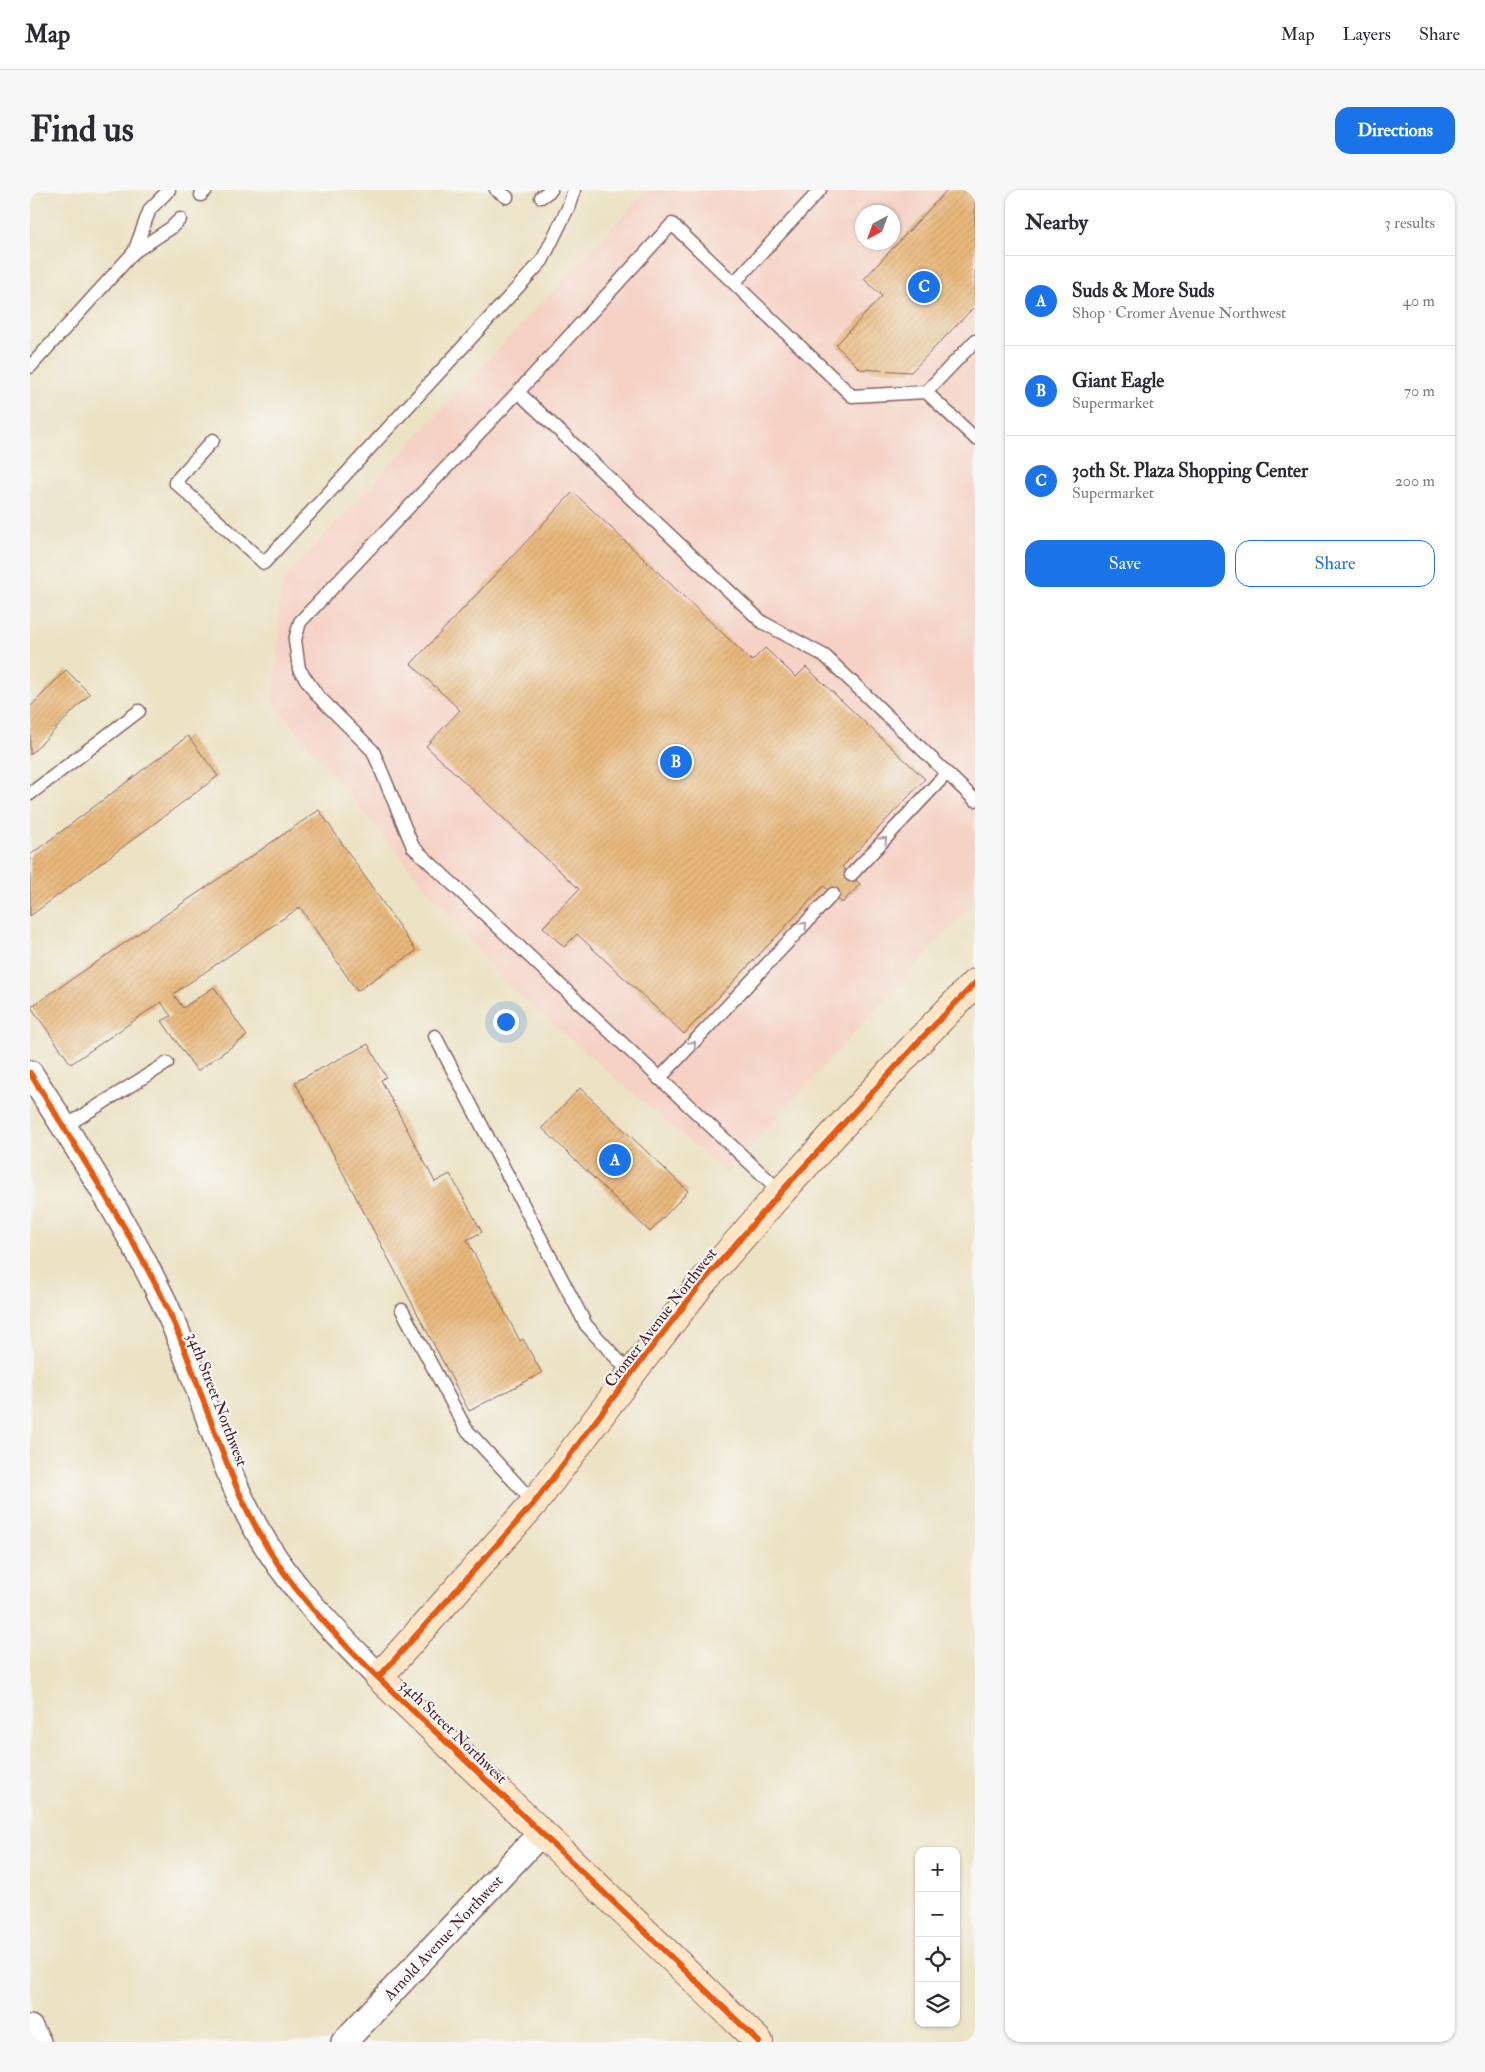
<!DOCTYPE html>
<html lang="en">
<head>
<meta charset="utf-8">
<style>
	:root { --surface:#fff; --page:#f7f7f7; --text:#2b2b33; --muted:#7c7c81; --line:#e1e1e2; --accent:#1a73e8 }
	body { margin:0; font-family:"IM FELL Double Pica",serif; background:var(--page); color:var(--text) }
	.controls { position:absolute; right:15px; bottom:15px; display:grid; overflow:hidden; border-radius:10px; box-shadow:0 1px 4px #0004 }
	.controls button { width:45px; height:45px; display:grid; place-items:center; padding:0; border:0; border-bottom:1px solid var(--line); background:var(--surface); color:var(--text); font:25px sans-serif }
	.compass { position:absolute; left:825px; top:15px; width:45px; height:45px; border-radius:50%; background:var(--surface); box-shadow:0 1px 4px #0004; rotate:221deg }
	.you { position:absolute; left:475px; top:831px; width:18px; height:18px; margin:-12px; border:4px solid #fff; border-radius:50%; background:#1a73e8; box-shadow:0 0 0 8px #1a73e833 }
	.badge { display:grid; place-items:center; width:32px; height:32px; border-radius:50%; background:var(--accent); color:#fff; font-size:16px; font-weight:700 }
	.pin { position:absolute; translate:-50% -50%; border:2px solid #fff; box-shadow:0 1px 5px #0006 }
	.list { margin:0; padding:0; list-style:none }
	h2 { display:flex; justify-content:space-between; align-items:center; height:65px; margin:0; padding:0 20px; font-size:21px }
	h2 small { font-size:16px; font-weight:400; color:var(--muted) }
	.list li { display:grid; grid-template-columns:32px 1fr auto; gap:15px; align-items:center; box-sizing:border-box; height:90px; padding:0 20px; border-top:1px solid var(--line) }
	.list b { display:block; font-size:19px; white-space:nowrap }
	.list p { margin:0; font-size:16px; white-space:nowrap; color:var(--muted) }
	.list em { font-size:16px; font-style:normal; color:var(--muted) }
	.actions { display:flex; gap:10px; padding:15px 20px }
	.actions a { flex:1; padding:11px 0; border:1px solid var(--accent); border-radius:15px; text-align:center; font-size:18px; color:var(--accent) }
	.actions .main { background:var(--accent); color:#fff }
	.icon { flex:none; width:28px; height:28px; fill:none; stroke:currentColor; stroke-width:2; stroke-linecap:round; stroke-linejoin:round }
	.map { position:relative; flex:none; width:945px; height:1852px; overflow:hidden; border-radius:15px }
	header { display:flex; align-items:center; gap:30px; box-sizing:border-box; height:70px; padding:0 25px; background:var(--surface); border-bottom:1px solid var(--line) }
	header strong { font-size:24px }
	nav { display:flex; gap:28px; margin-inline-start:auto; font-size:18px }
	.intro { display:flex; align-items:center; justify-content:space-between; box-sizing:border-box; height:120px; padding:0 30px }
	h1 { margin:0; font-size:35px }
	.button { padding:12px 22px; border-radius:15px; background:var(--accent); color:#fff; font-size:18px; font-weight:700 }
	main { display:flex; gap:30px; padding:0 30px }
	aside { flex:1; background:var(--surface); border-radius:15px; box-shadow:0 1px 4px #0004 }
	.map>svg:first-child { display:block }
	.built { fill:#f6d2c5; fill-rule:evenodd }
	.building { fill:url(#building-hatch) }
	.lines { fill:none; stroke-linecap:round; stroke-linejoin:round }
	.lane-casing { stroke:#836361; stroke-width:15 }
	.street-casing { stroke:#836361; stroke-width:28 }
	.secondary-casing { stroke:#836361; stroke-width:30 }
	.lane { stroke:#fff; stroke-width:12 }
	.street { stroke:#fff; stroke-width:25 }
	.secondary { stroke:#fde5c5; stroke-width:28 }
	.cycleway-casing { stroke:#f6f6f2; stroke-width:9 }
	.cycleway { stroke:#e8590c; stroke-width:6 }
	.oneway { stroke:#ae9aa0 }
	.labels { text-anchor:middle; stroke-width:4.5; stroke-linejoin:round; paint-order:stroke }
	.street-label { font-size:16px; fill:#4a1f2b; stroke:#f6f6f2 }
</style>
</head>
<body>
<header>
<strong>Map</strong>
<nav><a>Map</a><a>Layers</a><a>Share</a></nav>
</header>
<div class="intro"><h1>Find us</h1><a class="button">Directions</a></div>
<main>
<div class="map">
<svg width="945" height="1852" viewBox="0 0 945 1852">
	<defs>
		<pattern id="building-hatch" width="6" height="6" patternUnits="userSpaceOnUse" patternTransform="scale(1.25)"><rect width="6" height="6" fill="#e9b87b"/><path d="M-1 1l2-2M0 6l6-6M5 7l2-2" fill="none" stroke="#c99e6a"/></pattern>
	</defs>
	<rect width="100%" height="100%" fill="#f6f6f2"/>
	<filter id="ink" filterUnits="userSpaceOnUse"><feTurbulence type="fractalNoise" baseFrequency=".02" numOctaves="2"/><feDisplacementMap in="SourceGraphic" scale="10" xChannelSelector="R" yChannelSelector="G"/><feConvolveMatrix kernelMatrix="1 2 1 2 8 2 1 2 1" color-interpolation-filters="sRGB"/></filter>
	<filter id="wash" filterUnits="userSpaceOnUse"><feTurbulence type="fractalNoise" baseFrequency=".0096" numOctaves="4" result="noise"/><feDisplacementMap in="SourceGraphic" scale="20" xChannelSelector="R" yChannelSelector="G"/><feGaussianBlur stdDeviation="1.12" result="paint"/><feColorMatrix in="noise" values="0 0 0 0 0 0 0 0 0 0 0 0 0 0 0 0 0 1.4 0 .05"/><feComposite in="paint" operator="in"/></filter>
	<g filter="url(#wash)">
		<rect width="100%" height="100%" fill="#ece2c4"/>
		<path class="built" d="M 617,0 L 945,0 L 945,711 L 696,983 L 473,791 L 244,513 L 251,392 ZM 832,22 L 862,22 L 862,52 L 832,52 Z"/>
		<g id="blocks">
			<path class="building" d="M 917,0 L 945,0 L 945,116 L 881,182 L 830,179 L 806,155 L 852,106 L 834,89 Z
				M 543,302 L 722,471 L 735,458 L 766,487 L 776,477 L 895,589 L 812,677 L 830,694 L 812,713 L 794,696 L 654,844 L 547,744 L 534,757 L 513,737 L 549,699 L 396,556 L 430,520 L 381,474 Z
				M 36,480 L 60,504 L 0,565 L 0,517 Z
				M 158,546 L 188,586 L 0,726 L 0,665 Z
				M 289,620 L 386,761 L 327,801 L 270,717 L 143,804 L 153,818 L 184,797 L 217,846 L 167,881 L 132,831 L 141,826 L 131,812 L 41,874 L 1,817 Z
				M 338,854 L 356,887 L 351,890 L 405,992 L 420,984 L 452,1042 L 437,1050 L 490,1151 L 493,1149 L 512,1183 L 439,1221 L 265,892 Z
				M 550,898 L 658,1001 L 620,1042 L 512,938 Z"/>
		</g>
	</g>
	<g filter="url(#ink)">
		<use href="#blocks" fill-opacity="0" stroke="#836361" stroke-width="1"/>
		<g class="lines">
			<g class="lane-casing">
				<path id="lane" d="M 466,0 L 477,7
					M 171,5 L 176,0
					M 511,7 L 521,0
					M 104,62 L 141,38 L 150,29
					M 704,93 L 790,0
					M 0,177 L 104,62 L 120,19 L 139,0
					M 488,202 L 732,432 L 795,466 L 945,610
					M 896,202 L 945,248
					M 183,250 L 145,292 L 234,373 L 512,71 L 538,18 L 544,0
					M 0,604 L 109,521
					M 821,685 L 917,583
					M 405,846 L 556,1135 L 601,1184
					M 629,889 L 803,704
					M 34,937 L 137,873
					M 751,1002 L 383,657 L 343,561 L 287,505 L 269,479 L 265,450 L 270,432 L 488,202 L 642,34 L 822,206 L 896,202 L 945,151
					M 372,1120 L 436,1239 L 504,1313"/>
			</g>
			<g class="street-casing">
				<g id="street">
					<path d="M 0,883 C 45,953 90,1024 127,1098 C 165,1172 182,1255 221,1329 C 253,1390 301,1438 349,1487"/>
					<path d="M 0,1838 L 8,1852"/>
					<path id="s1" d="M 314,1852 L 511,1643"/>
				</g>
			</g>
			<g class="secondary-casing">
				<path id="secondary" d="M 729,1852 C 603,1729 475,1609 349,1487 L 504,1313 L 601,1184 L 671,1094 L 751,1002 L 892,848 L 945,793"/>
			</g>
			<use href="#lane" class="lane"/>
			<use href="#street" class="street"/>
			<use href="#secondary" class="secondary"/>
			<g class="cycleway-casing">
				<path id="cycleway" d="M 0,883 C 29,929 57,974 84,1020 C 106,1057 128,1095 145,1135 C 180,1220 202,1313 258,1388 C 305,1451 369,1507 426,1561 C 526,1658 629,1754 729,1852
					M 349,1487 L 504,1313 L 601,1184 L 671,1094 L 751,1002 L 892,848 L 945,793"/>
			</g>
			<use href="#cycleway" class="cycleway"/>
		</g>
		<defs><path id="oneway-chevron" d="M-2-3.5L2.5 0L-2 3.5" fill="none" stroke-width="1.6" stroke-linecap="round" stroke-linejoin="round" transform="scale(1.25)"/></defs>
		<g class="oneway">
			<use href="#oneway-chevron" transform="translate(854 650) rotate(-47)"/>
			<use href="#oneway-chevron" transform="translate(774 735) rotate(-47)"/>
			<use href="#oneway-chevron" transform="translate(663 854) rotate(-47)"/>
		</g>
	</g>
	<g class="labels">
		<g class="street-label">
			<text transform="translate(630 1127) rotate(-52)" y="6">Cromer Avenue Northwest</text>
			<text transform="translate(188 1209) rotate(69)" y="6">34th Street Northwest</text>
			<text transform="translate(424 1541) rotate(44)" y="6">34th Street Northwest</text>
			<text dy="6" stroke="none"><textPath href="#s1" startOffset="144">Arnold Avenue Northwest</textPath></text>
		</g>
	</g>
</svg>
<div class="controls">
<button>+</button>
<button>−</button>
<button><svg class="icon" aria-label="locate" viewBox="0 0 24 24"><circle cx="12" cy="12" r="6"/><path d="M12 2v4M12 18v4M2 12h4M18 12h4"/></svg></button>
<button><svg class="icon" aria-label="layers" viewBox="0 0 24 24"><path d="M12 4l9 5-9 5-9-5zM3 14l9 5 9-5"/></svg></button>
</div>
<svg class="compass" viewBox="-18 -18 36 36"><path d="M0-13l5 13h-10z" fill="#e53935"/><path d="M0 13l5-13h-10z" fill="#7c7c81"/></svg>
<div class="you"></div>
<div class="pin badge" style="left:585px;top:970px">A</div>
<div class="pin badge" style="left:646px;top:572px">B</div>
<div class="pin badge" style="left:894px;top:97px">C</div>
</div>
<aside>
<h2>Nearby<small>3 results</small></h2>
<ul class="list">
<li><span class="badge">A</span><div><b>Suds &amp; More Suds</b><p>Shop · Cromer Avenue Northwest</p></div><em>40 m</em></li>
<li><span class="badge">B</span><div><b>Giant Eagle</b><p>Supermarket</p></div><em>70 m</em></li>
<li><span class="badge">C</span><div><b>30th St. Plaza Shopping Center</b><p>Supermarket</p></div><em>200 m</em></li>
</ul>
<div class="actions"><a class="main">Save</a><a>Share</a></div>
</aside>
</main>
</body>
</html>
